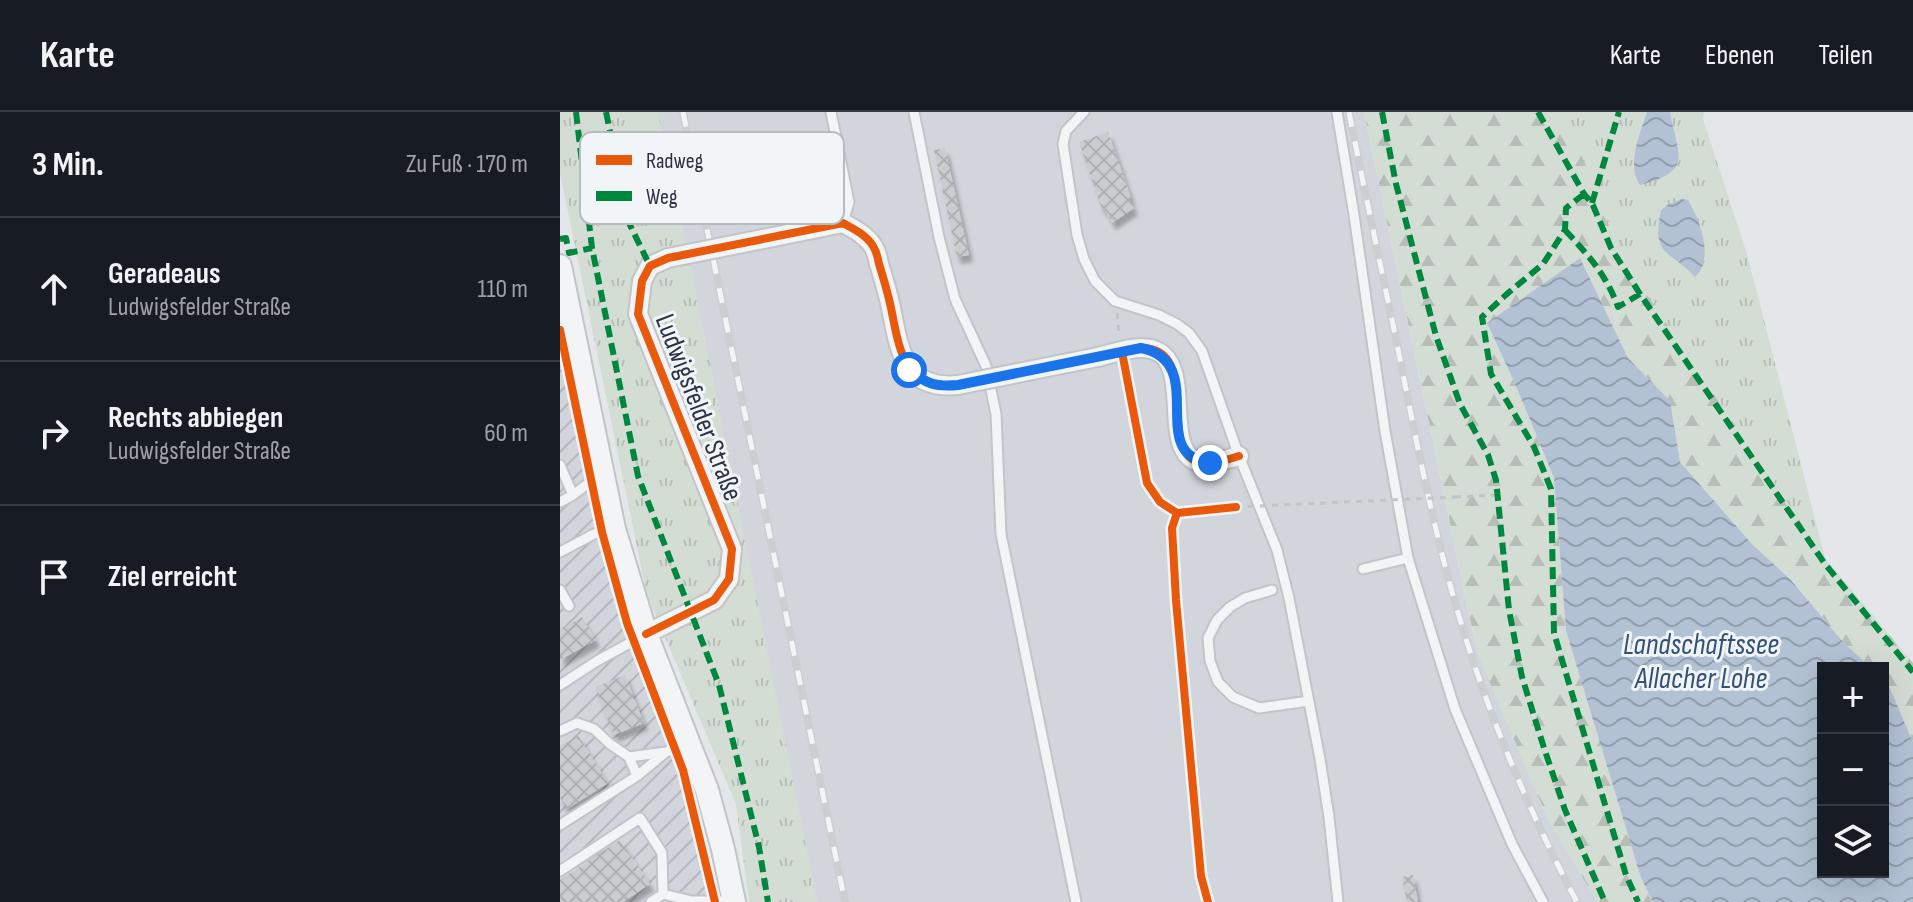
<!DOCTYPE html>
<html lang="de">
<head>
<meta charset="utf-8">
<style>
	:root { --surface:#171b24; --page:#20242c; --text:#f1f3f6; --muted:#9ea1a6; --line:#363941 }
	body { margin:0; font-family:"Sofia Sans Condensed",sans-serif; background:var(--page); color:var(--text) }
	.controls { position:absolute; right:24px; bottom:24px; display:grid; overflow:hidden; border-radius:0px; box-shadow:0 8px 32px #0002 }
	.controls button { width:72px; height:72px; display:grid; place-items:center; padding:0; border:0; border-bottom:2px solid var(--line); background:var(--surface); color:var(--text); font:40px sans-serif }
	.stop { position:absolute; width:24px; height:24px; margin:-18px; border:6px solid #1a73e8; border-radius:50%; background:#fff }
	.stop.end { background:#1a73e8; border-color:#fff; box-shadow:0 2px 8px #0008 }
	.list { margin:0; padding:0; list-style:none }
	h2 { display:flex; justify-content:space-between; align-items:center; height:104px; margin:0; padding:0 32px; font-size:34px }
	h2 small { font-size:26px; font-weight:400; color:var(--muted) }
	.list li { display:grid; grid-template-columns:52px 1fr auto; gap:24px; align-items:center; box-sizing:border-box; height:144px; padding:0 32px; border-top:2px solid var(--line) }
	.list b { display:block; font-size:30px; white-space:nowrap }
	.list p { margin:0; font-size:26px; white-space:nowrap; color:var(--muted) }
	.list em { font-size:26px; font-style:normal; color:var(--muted) }
	.icon { flex:none; width:44px; height:44px; fill:none; stroke:currentColor; stroke-width:2; stroke-linecap:round; stroke-linejoin:round }
	.map { position:relative; flex:none; width:1353px; height:790px; overflow:hidden }
	header { display:flex; align-items:center; gap:48px; box-sizing:border-box; height:112px; padding:0 40px; background:var(--surface); border-bottom:2px solid var(--line) }
	header strong { font-size:38px }
	nav { display:flex; gap:44px; margin-inline-start:auto; font-size:28px }
	main { display:flex }
	aside { flex:1; background:var(--surface) }
	.map>svg:first-child { display:block }
	.built { fill:#d2d6dc }
	.industrial { fill:url(#industrial-furrows) }
	.grass { fill:url(#grass-tufts) }
	.forest { fill:url(#forest-firs) }
	.water { fill:url(#water-waves) }
	.building { fill:url(#building-cross-hatch); filter:url(#shadow) }
	.lines { fill:none; stroke-linecap:round; stroke-linejoin:round }
	.service-casing { stroke:#c2c4c7; stroke-width:13 }
	.minor-casing { stroke:#c2c4c7; stroke-width:22 }
	.tertiary-casing { stroke:#c2c4c7; stroke-width:26 }
	.path { stroke:#c3c4c9; stroke-width:3; stroke-dasharray:6 6; stroke-linecap:butt }
	.service { stroke:#f3f4f6; stroke-width:9 }
	.minor { stroke:#f3f4f6; stroke-width:18 }
	.tertiary { stroke:#f3f4f6; stroke-width:22 }
	.rail-casing { stroke:#cdced1; stroke-width:8 }
	.rail { stroke:#f2f5f8; stroke-width:5; stroke-dasharray:15; stroke-linecap:butt }
	.minor-bridge-casing { stroke:#c2c4c7; stroke-width:22; stroke-linecap:butt }
	.path-bridge { stroke:#c3c4c9; stroke-width:3; stroke-dasharray:6 6; stroke-linecap:butt }
	.minor-bridge { stroke:#f3f4f6; stroke-width:18 }
	.quiet { stroke:#00873e; stroke-width:6; stroke-dasharray:12 6; stroke-linecap:butt }
	.cycleway-casing { stroke:#f2f5f8; stroke-width:13 }
	.cycleway { stroke:#e8590c; stroke-width:8 }
	.route { stroke:#1a73e8; stroke-width:10 }
	.labels { text-anchor:middle; stroke-width:6; stroke-linejoin:round; paint-order:stroke }
	.street-label { font-size:28px; fill:#2a3243; stroke:#f2f5f8 }
	.water-label { font-size:30px; font-style:italic; fill:#335078; stroke:#f2f5f8 }
	.key { fill:#f2f5f8; stroke:#b6bac2; stroke-width:2 }
	.key-label { font-size:22px; fill:#2a3243 }
</style>
</head>
<body>
<header>
<strong>Karte</strong>
<nav><a>Karte</a><a>Ebenen</a><a>Teilen</a></nav>
</header>
<main>
<aside>
<h2>3 Min.<small>Zu Fuß · 170 m</small></h2>
<ul class="list">
<li><svg class="icon" aria-label="ahead" viewBox="0 0 24 24"><path d="M12 20V5M6 11l6-6 6 6"/></svg><div><b>Geradeaus</b><p>Ludwigsfelder Straße</p></div><em>110 m</em></li>
<li><svg class="icon" aria-label="right" viewBox="0 0 24 24"><path d="M7 20v-9h11M14 6l5 5-5 5"/></svg><div><b>Rechts abbiegen</b><p>Ludwigsfelder Straße</p></div><em>60 m</em></li>
<li><svg class="icon" aria-label="arrive" viewBox="0 0 24 24"><path d="M6 21V4h12l-3 4 3 4H6"/></svg><div><b>Ziel erreicht</b></div></li>
</ul>
</aside>
<div class="map">
<svg width="1353" height="790" viewBox="0 0 1353 790">
	<defs>
		<pattern id="industrial-furrows" width="10" height="10" patternUnits="userSpaceOnUse" patternTransform="scale(2)"><rect width="10" height="10" fill="#d2d6dc"/><path d="M-1 1l2-2M0 10L10 0M9 11l2-2" fill="none" stroke="#b4b8be"/></pattern>
		<pattern id="grass-tufts" width="24" height="20" patternUnits="userSpaceOnUse" patternTransform="scale(2)"><rect width="24" height="20" fill="#d4ddd4"/><path d="M3 7l-1-3M5 7V3M7 7l1-3M15 17l-1-3M17 17v-4M19 17l1-3" fill="none" stroke="#b6beb7"/></pattern>
		<pattern id="forest-firs" width="22" height="20" patternUnits="userSpaceOnUse" patternTransform="scale(2)"><rect width="22" height="20" fill="#d4ddd4"/><path d="M5 1l3.5 6h-7zM16 11l3.5 6h-7z" fill="#b6beb7"/></pattern>
		<pattern id="water-waves" width="16" height="10" patternUnits="userSpaceOnUse" patternTransform="scale(2)"><rect width="16" height="10" fill="#b2c2d4"/><path d="M0 5q4-4 8 0t8 0" fill="none" stroke="#919eae"/></pattern>
		<pattern id="building-cross-hatch" width="8" height="8" patternUnits="userSpaceOnUse" patternTransform="scale(2)"><rect width="8" height="8" fill="#cacdd0"/><path d="M0 0l8 8M0 8l8-8" fill="none" stroke="#aeb0b4"/></pattern>
		<filter id="shadow"><feDropShadow dx="4" dy="7" stdDeviation="2" flood-color="#0004"/></filter>
	</defs>
	<rect width="100%" height="100%" fill="#e4e6e9"/>
	<path class="built" d="M 78,0 L 804,0 L 916,536 L 987,705 L 1037,790 L 237,790 Z"/>
	<path class="industrial" d="M 0,248 L 66,527 L 120,657 L 155,790 L 0,790 Z"/>
	<path class="grass" d="M 0,0 L 98,0 L 132,162 L 257,790 L 189,790 L 176,692 L 87,483 L 0,61 Z
		M 1000,0 L 1144,0 L 1143,7 L 1187,142 L 1265,446 L 1086,181 L 1042,101 L 1027,55 Z"/>
	<path class="forest" d="M 804,0 L 1000,0 L 1027,55 L 1042,101 L 1086,181 L 1265,446 L 1353,551 L 1353,630 L 1328,572 L 1323,568 L 1323,556 L 1311,556 L 1284,531 L 1230,467 L 1192,432 L 1120,350 L 1109,289 L 1068,246 L 1020,146 L 927,212 L 956,274 L 994,366 L 1006,519 L 1081,766 L 1093,790 L 1037,790 L 987,705 L 917,540 Z"/>
	<path class="water" d="M 1087,0 L 1110,0 C 1118,44 1134,59 1080,73 C 1066,54 1080,21 1087,0 Z
		M 1121,87 L 1128,88 C 1140,108 1155,147 1135,165 C 1109,137 1091,145 1101,98 L 1107,93 Z
		M 1020,146 L 1068,246 L 1110,289 L 1120,350 L 1192,432 L 1230,467 L 1284,531 L 1311,556 L 1263,556 L 1263,760 L 1323,760 L 1323,568 L 1328,572 L 1353,630 L 1353,790 L 1093,790 L 1081,766 L 1006,519 L 994,366 L 956,274 L 927,211 Z"/>
	<path class="building" d="M 548,20 L 571,86 L 569,87 L 574,96 L 552,111 L 544,96 L 542,97 L 519,30 Z
		M 385,36 L 409,143 L 397,145 L 374,38 Z
		M 22,505 L 36,528 L 0,548 L 0,518 Z
		M 65,563 L 84,611 L 54,623 L 35,575 Z
		M 18,623 L 48,671 L 7,697 L 0,686 L 0,635 Z
		M 60,728 L 90,772 L 63,790 L 0,790 L 0,768 Z
		M 853,763 L 858,790 L 847,790 L 842,765 Z"/>
	<g class="lines">
		<g class="service-casing">
			<path id="service" d="M 271,0 L 289,90 L 283,111
				M 354,0 L 379,125 L 395,187 L 426,254 L 436,302 L 441,422 L 516,790
				M 524,0 L 506,19 L 503,32 L 517,123 L 524,147 L 535,169 L 555,189 L 599,203 L 617,212 L 629,221 L 642,239 L 679,344 L 717,438 L 729,486 L 760,647 L 769,705 L 778,790
				M 777,0 L 794,103 L 825,319 L 848,446 L 895,597 L 952,732 L 983,790
				M 0,353 L 13,383
				M 0,390 L 13,383 L 42,361
				M 0,440 L 34,422 L 54,417
				M 803,457 L 848,446
				M 0,478 L 9,494
				M 712,478 L 685,486 L 670,495 L 657,508 L 648,526 L 650,549 L 658,570 L 673,585 L 699,596 L 749,589
				M 0,573 L 37,549 L 86,522
				M 0,619 L 17,611 L 34,617 L 50,632 L 69,645 L 77,664
				M 69,645 L 106,640
				M 0,713 L 77,664 L 106,640 L 127,630
				M 0,759 L 80,706 L 102,741 L 103,782
				M 91,790 L 103,782 L 132,789 L 174,789"/>
		</g>
		<g class="minor-casing">
			<path id="minor" d="M 248,118 L 283,111 C 294,117 306,123 313,134 C 316,139 318,146 319,152 C 324,168 329,184 332,201 C 340,242 346,278 398,273
				M 538,245 C 551,242 567,236 581,236 C 646,236 589,352 649,351 C 658,351 670,346 679,344
				M 86,522 L 154,488 L 169,467 L 172,437 L 78,202 L 82,169 L 90,154 L 108,146"/>
		</g>
		<g class="tertiary-casing">
			<path id="tertiary" d="M 0,154 L 54,417 L 86,522 L 147,678 L 163,737 L 174,790"/>
		</g>
		<path class="path" d="M 557,201 L 559,221
			M 895,385 L 938,383"/>
		<use href="#service" class="service"/>
		<use href="#minor" class="minor"/>
		<use href="#tertiary" class="tertiary"/>
		<g class="rail-casing">
			<path id="rail" d="M 123,0 L 285,790
				M 789,0 C 804,77 821,155 837,232 C 851,303 865,375 883,446 C 913,565 959,681 1017,790"/>
		</g>
		<use href="#rail" class="rail"/>
		<g class="minor-bridge-casing">
			<path id="minor-bridge" d="M 108,146 L 248,118
				M 398,273 L 538,245"/>
		</g>
		<path class="path-bridge" d="M 676,395 L 895,385"/>
		<use href="#minor-bridge" class="minor-bridge"/>
		<path class="quiet" d="M 16,0 L 32,136 L 78,364 L 159,573 L 199,735 L 208,790
			M 46,0 L 69,111 L 90,154
			M 822,0 L 836,72 L 876,224 L 900,292 L 928,343 L 936,368 L 949,498 L 962,565 L 984,636 L 1005,698 L 1045,790
			M 978,0 L 1024,82 L 1032,91 L 1051,136 L 1080,182 L 1265,452 L 1353,560
			M 1024,82 L 1006,96 L 1005,118 L 983,152 L 948,181 L 922,205 L 931,262 L 974,335 L 991,377 L 994,521 L 1066,763 L 1078,790
			M 1032,91 L 1059,0
			M 1005,118 C 1028,143 1046,162 1058,195 L 1080,182
			M 0,127 L 6,126 L 9,141 L 32,136"/>
		<g class="cycleway-casing">
			<path id="cycleway" d="M 0,218 L 42,420 L 67,511 L 123,658 L 155,790
				M 562,240 L 587,371 L 600,390 L 617,401
				M 86,522 L 154,488 L 169,467 L 172,437 L 78,202 L 82,169 L 90,154 L 108,146 L 283,111 C 294,117 306,123 313,134 C 316,139 318,146 319,152 C 324,168 329,184 332,201 C 340,242 346,278 398,273 L 562,240 C 568,239 574,236 580,236 C 647,234 589,352 648,351 C 658,351 670,347 679,344
				M 648,790 L 641,764 L 616,488 L 612,416 L 617,401 L 676,395"/>
		</g>
		<use href="#cycleway" class="cycleway"/>
	</g>
	<g class="lines">
		<path class="route" d="M 349,258 C 367,272 375,275 398,273 L 581,236 C 651,250 584,343 650,351"/>
	</g>
	<g class="labels">
		<g class="street-label">
			<text transform="translate(140 295) rotate(69)" y="10">Ludwigsfelder Straße</text>
		</g>
		<g class="water-label">
			<text x="1141" y="542">Landschaftssee<tspan x="1141" dy="34">Allacher Lohe</tspan></text>
		</g>
	</g>
	<rect x="20" y="20" width="264" height="92" rx="12" class="key"/>
	<rect x="36" y="43" width="36" height="10" fill="#e8590c"/>
	<rect x="36" y="79" width="36" height="10" fill="#00873e"/>
	<g class="key-label">
		<text x="86" y="56">Radweg</text>
		<text x="86" y="92">Weg</text>
	</g>
</svg>
<div class="controls">
<button>+</button>
<button>−</button>
<button><svg class="icon" aria-label="layers" viewBox="0 0 24 24"><path d="M12 4l9 5-9 5-9-5zM3 14l9 5 9-5"/></svg></button>
</div>
<div class="stop" style="left:349px;top:258px"></div>
<div class="stop end" style="left:650px;top:351px"></div>
</div>
</main>
</body>
</html>
